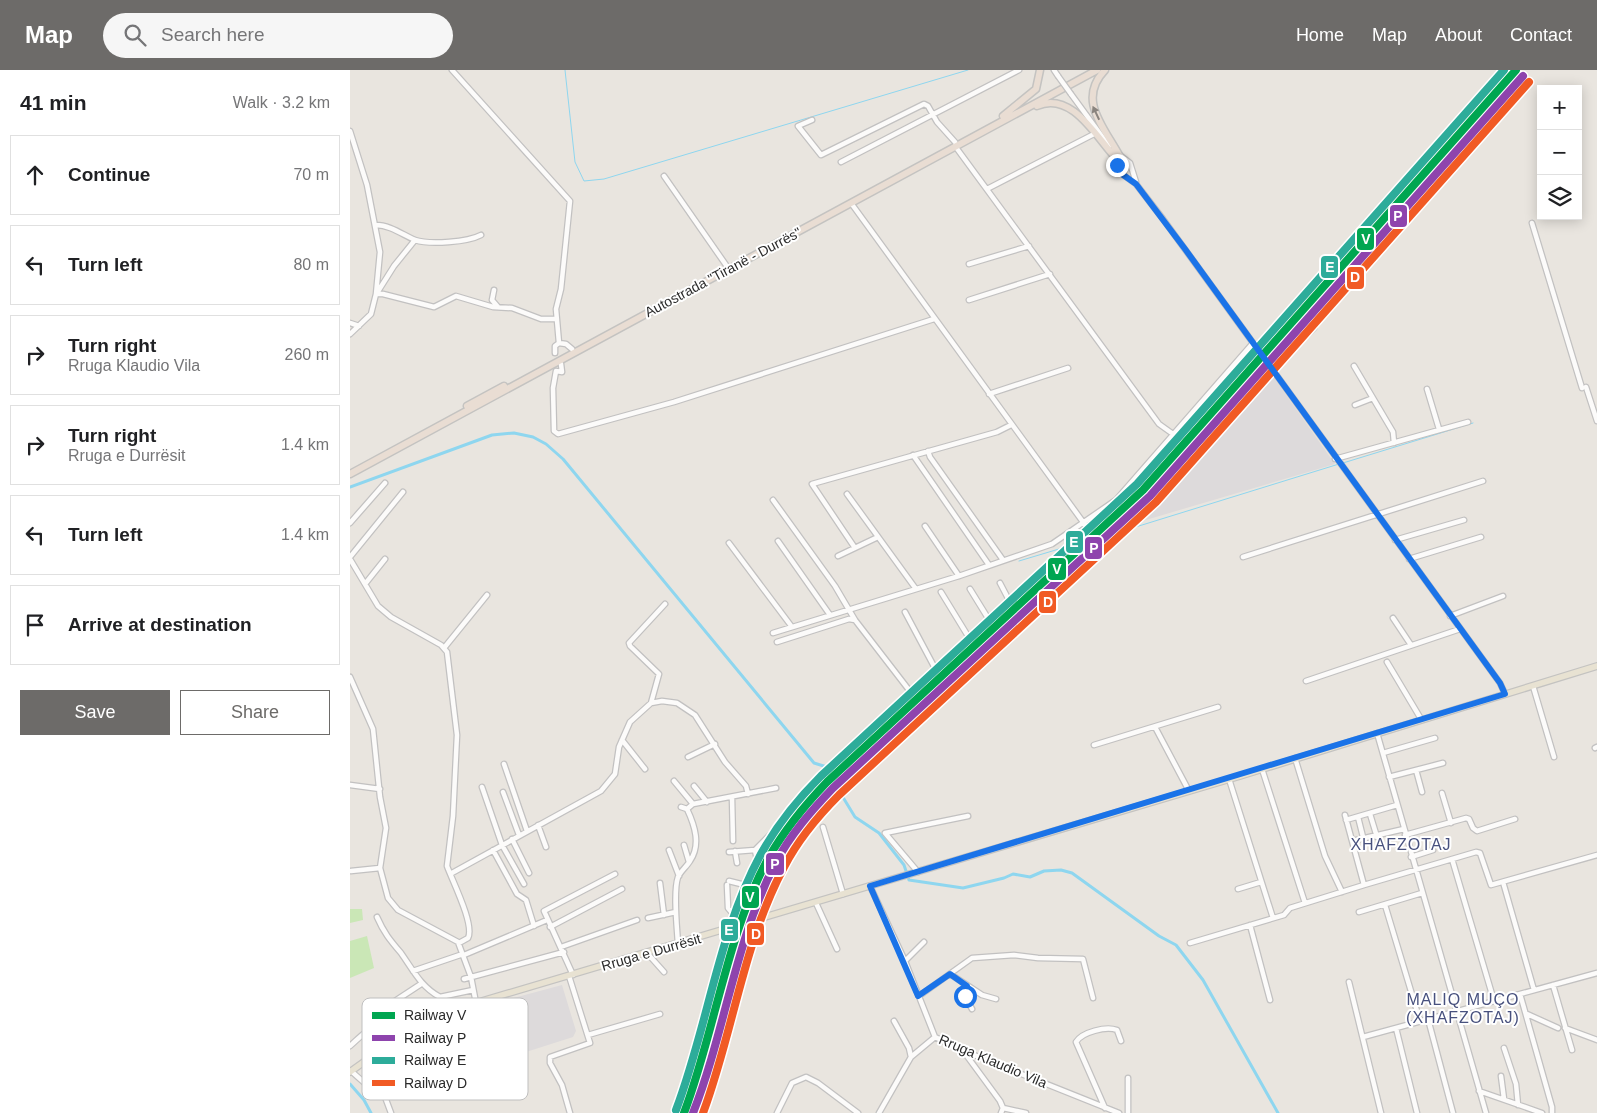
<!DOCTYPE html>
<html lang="en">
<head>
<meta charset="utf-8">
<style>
	:root { --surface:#fff; --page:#f6f6f6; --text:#202124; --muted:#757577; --line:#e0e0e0; --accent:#6d6b69 }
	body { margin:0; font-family:Helvetica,sans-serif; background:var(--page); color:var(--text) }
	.controls { position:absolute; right:15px; top:15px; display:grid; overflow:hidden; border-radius:0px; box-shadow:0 2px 12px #0003 }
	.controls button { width:45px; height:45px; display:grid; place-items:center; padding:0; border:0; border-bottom:1px solid var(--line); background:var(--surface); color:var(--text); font:25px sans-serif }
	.stop { position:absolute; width:15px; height:15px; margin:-11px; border:4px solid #1a73e8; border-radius:50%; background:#fff }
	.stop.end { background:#1a73e8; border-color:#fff; box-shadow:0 1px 5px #0008 }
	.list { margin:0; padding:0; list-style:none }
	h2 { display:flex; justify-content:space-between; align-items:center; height:65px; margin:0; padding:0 20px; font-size:21px }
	h2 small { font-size:16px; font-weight:400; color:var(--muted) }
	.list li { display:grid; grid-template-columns:32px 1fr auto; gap:15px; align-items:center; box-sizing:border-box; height:80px; margin:0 10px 10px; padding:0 10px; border:1px solid var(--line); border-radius:0px }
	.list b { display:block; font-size:19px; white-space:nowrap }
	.list p { margin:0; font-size:16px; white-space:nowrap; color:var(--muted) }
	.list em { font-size:16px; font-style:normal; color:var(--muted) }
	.actions { display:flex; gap:10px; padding:15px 20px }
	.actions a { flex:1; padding:11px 0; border:1px solid var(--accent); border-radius:0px; text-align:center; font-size:18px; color:var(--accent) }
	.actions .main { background:var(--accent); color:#fff }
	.icon { flex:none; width:28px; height:28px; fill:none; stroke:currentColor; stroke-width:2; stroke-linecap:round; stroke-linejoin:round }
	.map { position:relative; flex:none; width:1247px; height:1043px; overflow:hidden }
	header { display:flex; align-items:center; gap:30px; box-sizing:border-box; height:70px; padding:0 25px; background:var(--accent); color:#fff }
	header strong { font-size:24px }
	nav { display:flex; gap:28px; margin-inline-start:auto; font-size:18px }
	.search { width:350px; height:45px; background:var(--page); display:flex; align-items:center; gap:12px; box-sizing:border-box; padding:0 18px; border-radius:28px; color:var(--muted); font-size:19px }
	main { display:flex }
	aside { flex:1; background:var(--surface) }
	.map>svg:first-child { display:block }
	.industrial { fill:#dddadb }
	.green { fill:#cae7b6 }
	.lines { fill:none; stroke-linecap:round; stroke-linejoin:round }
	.stream { stroke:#8ed6ef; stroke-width:1 }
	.canal { stroke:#8ed6ef; stroke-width:3 }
	.minor-casing { stroke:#c2c1c1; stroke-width:7 }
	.major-casing { stroke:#c4c3c1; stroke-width:8 }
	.highway-casing { stroke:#c4c3c1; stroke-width:9 }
	.minor { stroke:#fcfbfa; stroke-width:4.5 }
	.major { stroke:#e8e2d2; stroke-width:5.5 }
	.highway { stroke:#e9ddd3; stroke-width:6 }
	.minor-bridge-casing { stroke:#c2c1c1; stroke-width:7; stroke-linecap:butt }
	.minor-bridge { stroke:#fcfbfa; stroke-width:4.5 }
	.rail-1-casing { stroke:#fff; stroke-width:11 }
	.rail-2-casing { stroke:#fff; stroke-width:11 }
	.rail-3-casing { stroke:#fff; stroke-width:11 }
	.rail-4-casing { stroke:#fff; stroke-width:11 }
	.rail-1 { stroke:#00a651; stroke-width:8 }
	.rail-2 { stroke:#8e44ad; stroke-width:8 }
	.rail-3 { stroke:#2dac9a; stroke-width:8 }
	.rail-4 { stroke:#f15a24; stroke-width:8 }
	.oneway { fill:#8a847e }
	.route { stroke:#1a73e8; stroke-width:6 }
	.labels { text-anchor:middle; stroke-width:4; stroke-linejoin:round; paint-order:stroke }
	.street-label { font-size:14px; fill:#2a2a2a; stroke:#fff }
	.quarter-label { font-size:16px; letter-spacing:1px; fill:#48517e; stroke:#fff }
	.key { fill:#fff; stroke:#bfbfbf; stroke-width:1 }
	.key-label { font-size:14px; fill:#2a2a2a }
	.line-badge { stroke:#fff; stroke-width:2 }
	.badge-label { font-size:14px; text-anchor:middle; font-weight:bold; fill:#fff }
</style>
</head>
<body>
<header>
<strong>Map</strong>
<div class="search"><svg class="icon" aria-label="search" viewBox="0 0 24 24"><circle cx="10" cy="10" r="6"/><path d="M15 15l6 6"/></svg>Search here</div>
<nav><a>Home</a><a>Map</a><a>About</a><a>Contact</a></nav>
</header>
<main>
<aside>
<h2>41 min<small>Walk · 3.2 km</small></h2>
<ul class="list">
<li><svg class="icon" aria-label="ahead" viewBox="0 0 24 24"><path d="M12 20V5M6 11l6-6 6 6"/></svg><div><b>Continue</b></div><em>70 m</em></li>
<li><svg class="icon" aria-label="left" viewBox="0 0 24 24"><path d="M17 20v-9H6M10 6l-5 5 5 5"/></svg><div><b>Turn left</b></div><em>80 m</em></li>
<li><svg class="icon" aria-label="right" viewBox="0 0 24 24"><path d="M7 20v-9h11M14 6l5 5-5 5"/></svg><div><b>Turn right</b><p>Rruga Klaudio Vila</p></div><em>260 m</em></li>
<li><svg class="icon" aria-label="right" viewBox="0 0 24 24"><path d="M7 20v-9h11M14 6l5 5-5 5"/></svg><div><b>Turn right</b><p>Rruga e Durrësit</p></div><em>1.4 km</em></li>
<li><svg class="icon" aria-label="left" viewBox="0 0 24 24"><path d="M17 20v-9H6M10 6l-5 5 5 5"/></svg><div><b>Turn left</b></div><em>1.4 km</em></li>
<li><svg class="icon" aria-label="arrive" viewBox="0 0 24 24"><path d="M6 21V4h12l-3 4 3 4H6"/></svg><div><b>Arrive at destination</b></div></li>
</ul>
<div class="actions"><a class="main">Save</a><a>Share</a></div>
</aside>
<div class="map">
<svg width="1247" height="1043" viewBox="0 0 1247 1043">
	<rect width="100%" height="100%" fill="#e9e5df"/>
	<path class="industrial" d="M 917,298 L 985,394 L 762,460 Z
		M 212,915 L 226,961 L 223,967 L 148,991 L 132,993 L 129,989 L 124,957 L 130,937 Z"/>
	<path class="green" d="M 0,839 L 12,839 L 13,850 L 0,853 Z
		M 17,866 L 24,898 L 0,908 L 0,871 Z"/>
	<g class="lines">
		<path class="stream" d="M 215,0 L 225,92 L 234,111 L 254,109 L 618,0
			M 993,393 L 1123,353
			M 738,456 L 743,453 L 763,464 L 989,394
			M 669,491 L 709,479 L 735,459"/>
		<path class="canal" d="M 0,417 L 142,365 L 164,363 L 183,367 L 196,374 L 213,389 L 464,693 L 477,697 L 480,706 L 505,747 L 529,763 L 554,795 L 559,810 L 613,818 L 654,808 L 663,804 L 680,807 L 694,801 L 711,800 L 722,803 L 809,866 L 826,875 L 853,910 L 928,1043
			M 0,1014 L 14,1030 L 21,1043"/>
		<g class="minor-casing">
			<path id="minor" d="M 102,0 L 220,131 L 211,219 L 206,239 L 209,273
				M 704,0 L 708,6
				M 721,24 L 759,76
				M 462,50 L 448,56 L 471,85 L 574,34 L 578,36 L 587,52 L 605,72
				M 0,61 L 17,115 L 30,182 L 26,224 L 21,244 L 0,264
				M 605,76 L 809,354 L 823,364
				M 763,83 L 769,102 L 786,114 L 813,149 L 1150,613 L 1155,624
				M 767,83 L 780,93 L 786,112
				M 491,92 L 669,0
				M 314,106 L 376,195
				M 637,119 L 744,64
				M 1182,153 L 1232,318
				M 26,155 C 40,155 53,165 65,170 C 80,175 118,172 131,165
				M 619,194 L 679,176
				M 144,220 L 142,230 L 148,237
				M 27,223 L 44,196 L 65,170
				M 26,224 L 33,224 L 84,237 L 106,226 L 143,237 L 162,238 L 191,249 L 205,249
				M 619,230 L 700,204
				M 0,253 L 9,256
				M 205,283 L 205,276 L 209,273 L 216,274 L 222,279
				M 1004,296 L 1043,362 L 1044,373
				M 921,299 L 964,258
				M 206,301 L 203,318 L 204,361 L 208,364 L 324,332 L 584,249
				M 206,301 L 212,302 L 211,294
				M 1236,317 L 1247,351
				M 1077,319 L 1089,359
				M 639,324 L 718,298
				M 1005,335 L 1023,328
				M 578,381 L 580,387 L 653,490
				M 563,385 L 639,495
				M 985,389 L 1118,352
				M 497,424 L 566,519
				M 423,430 L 485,516 L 505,550
				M 0,453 L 35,413
				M 575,456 L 609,506
				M 1045,470 L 1114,450
				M 428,471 L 480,545
				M 379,473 L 442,557
				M 505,478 L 462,414 L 647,362 L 661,355
				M 488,486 L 528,467
				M 0,487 L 53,422
				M 893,487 L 1133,411
				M 0,489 L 28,536 L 41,547 L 91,575 L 97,582 L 107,665 L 103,746 L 97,796 C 102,810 125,855 118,868 L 109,873
				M 1059,489 L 1131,467
				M 650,513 L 661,534
				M 15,514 L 35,489
				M 620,519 L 641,553
				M 591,522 L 621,571
				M 555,542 L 587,602
				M 1100,546 L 1153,526
				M 1043,548 L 1061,575
				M 423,563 L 609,506 L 702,474 L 766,430 L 903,273
				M 427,572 L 499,549 L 505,550 L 559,620 L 566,621 L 741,463 L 501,133
				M 94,578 L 137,525
				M 1037,592 L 1071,649
				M 0,607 L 23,659 L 30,727 L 36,758 L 30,798 L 38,828 L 48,840 L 108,872 L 121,907 L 126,933
				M 956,611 L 1110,559
				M 1183,616 L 1204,687
				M 301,633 L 309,604 L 280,576 L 279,573 L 315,534
				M 805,657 L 839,721
				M 1027,663 L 1136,1043
				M 272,670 L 295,699
				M 744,675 L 868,637
				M 1245,678 L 1247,677
				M 1033,683 L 1085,668
				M 338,687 L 365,674
				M 945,688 L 975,786 L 992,822
				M 154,694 L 177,761
				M 912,699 L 955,833
				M 1066,700 L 1072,722
				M 1039,707 L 1093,693
				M 879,709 L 923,848
				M 324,711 L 343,734
				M 0,715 L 30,719
				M 344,716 L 357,732
				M 132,717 L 152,775 L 174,814
				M 153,722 L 169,765
				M 1092,723 L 1101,753
				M 382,727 L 383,771
				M 337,739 L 343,734 L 426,718
				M 1020,744 L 1027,767
				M 1008,747 L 1013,767
				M 996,750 L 1047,735
				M 188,755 L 196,777
				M 473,757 L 493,824
				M 1055,765 L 1116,748 L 1119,749 L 1123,758 L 1127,761 L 1165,749
				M 162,769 L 179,803
				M 1002,771 L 1054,759
				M 334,775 L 339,792
				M 143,780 L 167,824 L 176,830 L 184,856
				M 319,780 L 329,806
				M 385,781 L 387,793
				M 379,782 L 405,780 L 455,730
				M 1061,787 L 1083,780
				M 1102,789 L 1144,931
				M 1,801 L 30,798
				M 568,802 L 535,763 L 618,746
				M 102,803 L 251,721 L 265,704 L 269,677 L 280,652 L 301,633 L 312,631 L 327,633 L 345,645 L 375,692 L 396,716 L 398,724
				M 379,811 L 399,816
				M 1153,812 L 1184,920
				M 310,813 L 314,845
				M 377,815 L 378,838 L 388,850
				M 1014,815 L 1126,782 L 1130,783 L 1141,815 L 1247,785
				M 520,816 L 555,891 L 585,967 L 614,981 L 769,1043
				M 888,819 L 911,812
				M 466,833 L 487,879
				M 1035,835 L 1070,951
				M 1009,842 L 1072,823
				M 27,847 C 34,863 40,870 51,883 C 63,900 71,917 90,927 L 123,920
				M 298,848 L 326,842
				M 398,853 C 408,806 433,765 466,731
				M 900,855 L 920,930
				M 388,856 L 392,835 L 408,795 L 405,780
				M 200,857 L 272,819
				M 840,873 L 934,845 L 940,838 L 1014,815 L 995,745
				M 328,874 C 327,857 323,822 328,807 C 330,802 337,796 340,791 C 351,775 345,756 337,739 L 331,737
				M 211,877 L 287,850
				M 297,883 L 314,902
				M 114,885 L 197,850
				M 555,891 L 574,872
				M 63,901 L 113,884
				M 600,904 L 632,925 L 646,929
				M 223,905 L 194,841 L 265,804
				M 219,906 L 240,973 L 200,987 L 200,993 L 212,1015 L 220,1043
				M 114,909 L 214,882
				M 999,912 L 1031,1043
				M 1203,915 L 1222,980
				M 617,916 L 615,926 L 622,939
				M 1170,924 L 1202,1037 L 1202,1043
				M 569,926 L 622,888 L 664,885 L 688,888 L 733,889 L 743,928
				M 42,933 L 71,914
				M 1177,944 L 1208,958
				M 1078,949 L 1103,1043
				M 544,951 L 559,978 L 561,987
				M 1046,958 L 1067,1043
				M 1215,958 L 1247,970
				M 238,965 L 310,944
				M 1013,967 L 1247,903
				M 47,969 L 49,962 L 73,944
				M 0,976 C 18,960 25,948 45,970
				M 1154,978 L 1166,1014 L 1168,1035
				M 614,982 L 650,1031 L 653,1038 L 651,1043
				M 1,1001 L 18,1016 L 29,1016 L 32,1019 L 41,1043
				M 1151,1006 L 1154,1029
				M 1129,1021 L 1192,1043
				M 653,1038 L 676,1043
				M 755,1038 L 726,972 C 732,962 756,956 767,960 L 771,971
				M 427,1043 L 442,1013 L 456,1007 L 468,1013 L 508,1043
				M 529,1043 L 561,987 L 585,967
				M 778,1043 L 778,1008"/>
		</g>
		<g class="major-casing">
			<path id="major" d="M 0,1002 L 57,961 L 85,945 L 890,706 L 1247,596"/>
		</g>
		<g class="highway-casing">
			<path id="highway" d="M 755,0 C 727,29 753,56 769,85
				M 687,36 C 721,21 745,65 764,86
				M 653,46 L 686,19 L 690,0
				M 117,336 L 154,316
				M 0,404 L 747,0"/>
		</g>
		<use href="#minor" class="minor"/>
		<use href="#major" class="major"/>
		<use href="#highway" class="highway"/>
		<g class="minor-bridge-casing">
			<path id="minor-bridge" d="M 708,6 L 721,24"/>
		</g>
		<use href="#minor-bridge" class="minor-bridge"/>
		<g class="rail-1-casing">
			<path id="rail-1" d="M 334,1043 C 365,961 377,863 419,787 C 435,759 455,735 477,712 L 793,420 L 1166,0"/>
		</g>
		<g class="rail-2-casing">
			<path id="rail-2" d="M 343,1043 C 375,962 385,871 425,794 C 440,765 461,741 483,718 L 800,426 L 1173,6"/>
		</g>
		<g class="rail-3-casing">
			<path id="rail-3" d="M 326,1040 C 358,956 368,863 411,784 C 427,755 448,729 471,706 L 787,414 L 1154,0"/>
		</g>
		<g class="rail-4-casing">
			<path id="rail-4" d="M 353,1043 C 383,963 393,873 434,797 C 448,770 468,746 489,725 L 806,432 L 1179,12"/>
		</g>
		<use href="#rail-1" class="rail-1"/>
		<use href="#rail-2" class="rail-2"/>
		<use href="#rail-3" class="rail-3"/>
		<use href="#rail-4" class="rail-4"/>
	</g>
	<defs><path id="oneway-solid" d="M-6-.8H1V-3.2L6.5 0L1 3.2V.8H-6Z" transform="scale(1.25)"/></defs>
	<use class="oneway" href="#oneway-solid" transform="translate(746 43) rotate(-115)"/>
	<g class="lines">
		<path class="route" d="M 615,926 L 617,916 L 600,904 L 568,926 L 520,816 L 1155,624 L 1150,613 L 835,179 L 786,114 L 769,102 L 767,95"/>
	</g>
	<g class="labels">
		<g class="street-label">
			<text transform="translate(373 202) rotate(-28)" y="5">Autostrada "Tiranë - Durrës"</text>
			<text transform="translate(301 882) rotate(-16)" y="5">Rruga e Durrësit</text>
			<text transform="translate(643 991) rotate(23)" y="5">Rruga Klaudio Vila</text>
		</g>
		<g class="quarter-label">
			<text x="1051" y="780">XHAFZOTAJ</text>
			<text x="1113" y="935">MALIQ MUÇO<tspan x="1113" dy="18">(XHAFZOTAJ)</tspan></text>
		</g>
	</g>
	<rect x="12" y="928" width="166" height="102" rx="8" class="key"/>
	<rect x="22" y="942" width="23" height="7" fill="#00a651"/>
	<rect x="22" y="965" width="23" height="6" fill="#8e44ad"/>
	<rect x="22" y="987" width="23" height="7" fill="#2dac9a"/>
	<rect x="22" y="1010" width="23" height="6" fill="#f15a24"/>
	<g class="key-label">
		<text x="54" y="950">Railway V</text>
		<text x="54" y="973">Railway P</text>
		<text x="54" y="995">Railway E</text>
		<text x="54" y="1018">Railway D</text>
	</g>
	<g class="line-badge">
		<rect x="1039" y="134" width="19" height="24" rx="5" fill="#8e44ad"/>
		<rect x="1006" y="157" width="19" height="24" rx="5" fill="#00a651"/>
		<rect x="970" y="185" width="19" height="24" rx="5" fill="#2dac9a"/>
		<rect x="996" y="196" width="19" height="24" rx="5" fill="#f15a24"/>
		<rect x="715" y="460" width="19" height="24" rx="5" fill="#2dac9a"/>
		<rect x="734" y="466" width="19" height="24" rx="5" fill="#8e44ad"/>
		<rect x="697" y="487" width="20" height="24" rx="5" fill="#00a651"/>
		<rect x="688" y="520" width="19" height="24" rx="5" fill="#f15a24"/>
		<rect x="415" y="782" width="20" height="24" rx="5" fill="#8e44ad"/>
		<rect x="391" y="815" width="19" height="24" rx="5" fill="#00a651"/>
		<rect x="370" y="848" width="19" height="24" rx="5" fill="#2dac9a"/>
		<rect x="396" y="852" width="19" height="24" rx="5" fill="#f15a24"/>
	</g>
	<g class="badge-label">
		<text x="1048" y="151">P</text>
		<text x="1016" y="174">V</text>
		<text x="980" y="202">E</text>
		<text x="1005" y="212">D</text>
		<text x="724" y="477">E</text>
		<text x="744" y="483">P</text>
		<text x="707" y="504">V</text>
		<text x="698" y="537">D</text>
		<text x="425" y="799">P</text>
		<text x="400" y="832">V</text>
		<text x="379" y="865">E</text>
		<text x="406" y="869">D</text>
	</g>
</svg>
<div class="controls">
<button>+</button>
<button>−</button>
<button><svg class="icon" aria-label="layers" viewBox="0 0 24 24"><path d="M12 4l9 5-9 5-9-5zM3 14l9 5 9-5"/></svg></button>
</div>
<div class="stop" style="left:615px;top:926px"></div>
<div class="stop end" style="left:767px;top:95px"></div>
</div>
</main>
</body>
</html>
